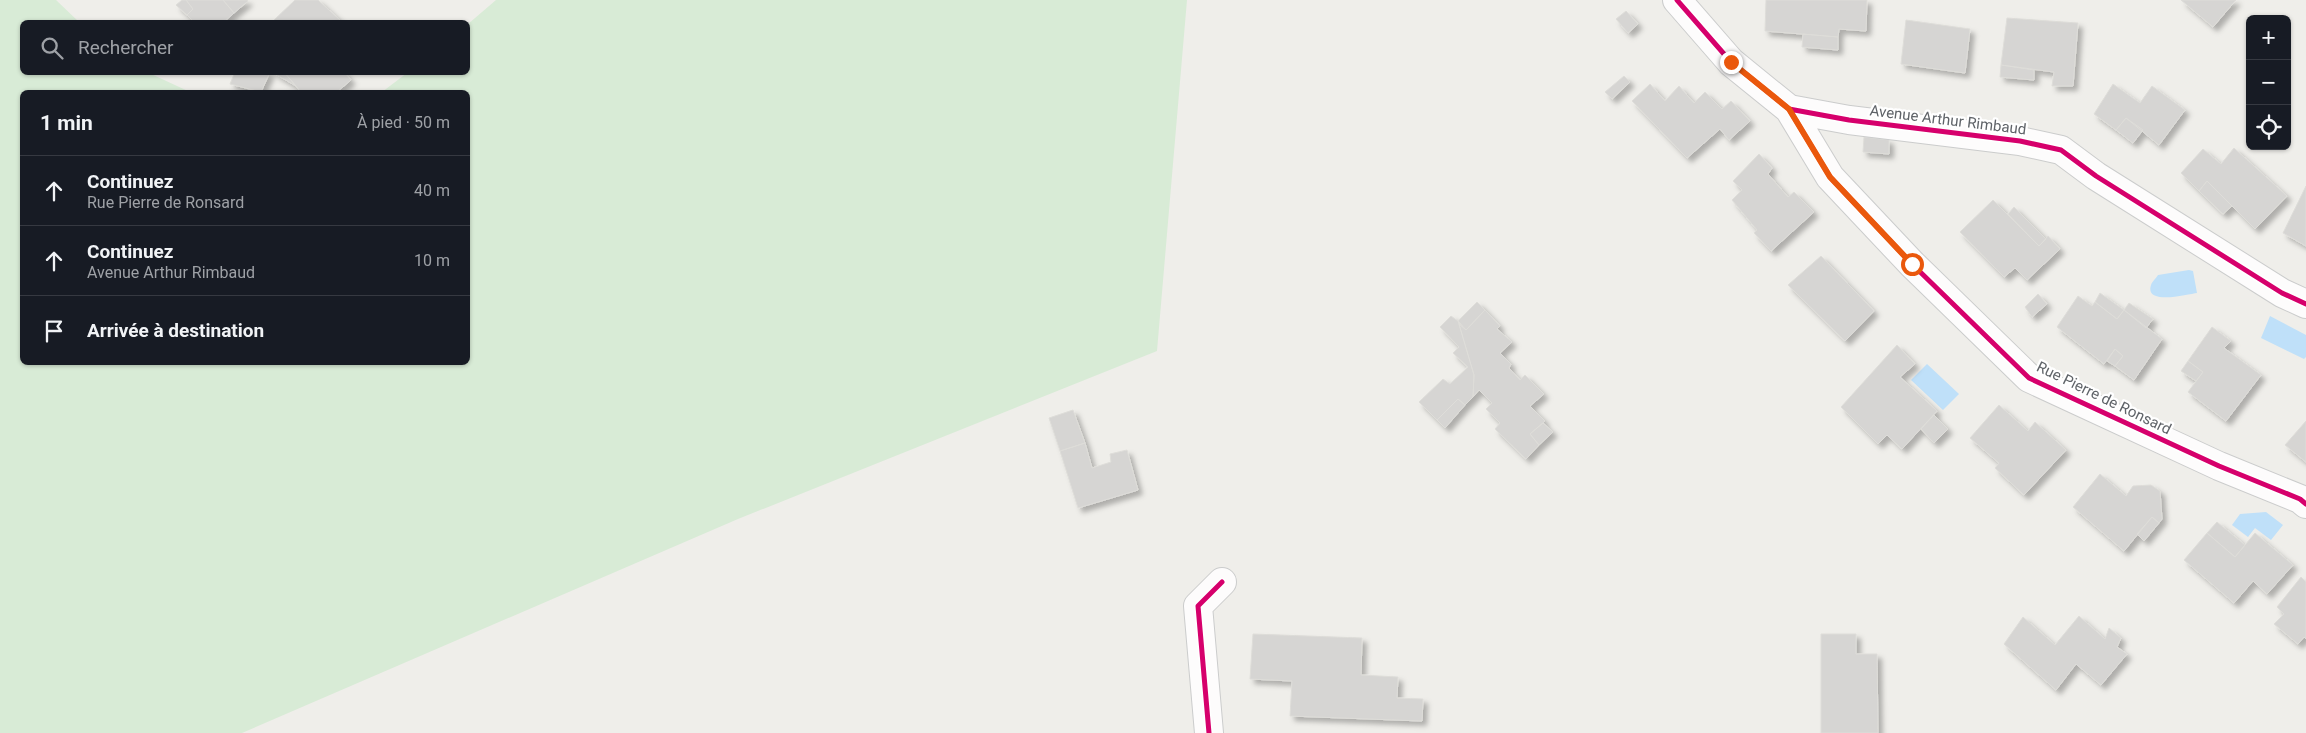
<!DOCTYPE html>
<html lang="fr">
<head>
<meta charset="utf-8">
<style>
	:root { --surface:#171b24; --page:#20242c; --text:#f1f3f6; --muted:#9ea1a6; --line:#363941 }
	body { margin:0; font-family:Roboto,sans-serif; background:var(--page); color:var(--text) }
	.controls { position:absolute; right:15px; top:15px; display:grid; overflow:hidden; border-radius:8px; box-shadow:0 1px 4px #0004 }
	.controls button { width:45px; height:45px; display:grid; place-items:center; padding:0; border:0; border-bottom:1px solid var(--line); background:var(--surface); color:var(--text); font:25px sans-serif }
	.stop { position:absolute; width:15px; height:15px; margin:-11px; border:4px solid #ea580c; border-radius:50%; background:#fff }
	.stop.end { background:#ea580c; border-color:#fff; box-shadow:0 1px 5px #0008 }
	.list { margin:0; padding:0; list-style:none }
	h2 { display:flex; justify-content:space-between; align-items:center; height:65px; margin:0; padding:0 20px; font-size:21px }
	h2 small { font-size:16px; font-weight:400; color:var(--muted) }
	.list li { display:grid; grid-template-columns:32px 1fr auto; gap:15px; align-items:center; box-sizing:border-box; height:70px; padding:0 20px; border-top:1px solid var(--line) }
	.list b { display:block; font-size:19px; white-space:nowrap }
	.list p { margin:0; font-size:16px; white-space:nowrap; color:var(--muted) }
	.list em { font-size:16px; font-style:normal; color:var(--muted) }
	.icon { flex:none; width:28px; height:28px; fill:none; stroke:currentColor; stroke-width:2; stroke-linecap:round; stroke-linejoin:round }
	.map { position:relative; flex:none; width:2306px; height:733px; overflow:hidden }
	.search { position:absolute; background:var(--surface); box-shadow:0 1px 4px #0004; left:20px; top:20px; width:450px; height:55px; display:flex; align-items:center; gap:12px; box-sizing:border-box; padding:0 18px; border-radius:8px; color:var(--muted); font-size:19px }
	.panel { position:absolute; background:var(--surface); box-shadow:0 1px 4px #0004; left:20px; top:90px; width:450px; height:275px; border-radius:8px }
	.map>svg:first-child { display:block }
	.green { fill:#d8ebd6 }
	.water { fill:#bfe0f9 }
	.building { fill:#d6d5d3; stroke:#deddd9; filter:url(#shadow) }
	.lines { fill:none; stroke-linecap:round; stroke-linejoin:round }
	.minor-casing { stroke:#cbcccc; stroke-width:30 }
	.minor { stroke:#fdfcfc; stroke-width:28 }
	.cycleway-casing { stroke:#fff; stroke-width:8 }
	.cycleway { stroke:#d6006c; stroke-width:5 }
	.route { stroke:#ea580c; stroke-width:6 }
	.labels { text-anchor:middle; stroke-width:4.5; stroke-linejoin:round; paint-order:stroke }
	.street-label { font-size:15px; fill:#5f6368; stroke:#fff }
</style>
</head>
<body>
<div class="map">
<svg width="2306" height="733" viewBox="0 0 2306 733">
	<defs>
		<filter id="shadow"><feDropShadow dx="4.5" dy="4.5" stdDeviation="2.5" flood-color="#0004"/></filter>
	</defs>
	<rect width="100%" height="100%" fill="#efeeea"/>
	<path class="green" d="M 0,0 L 56,0 L 79,22 L 22,22 L 22,72 L 149,73 L 190,92 L 22,92 L 22,362 L 468,362 L 468,92 L 382,92 L 407,73 L 468,72 L 468,24 L 496,0 L 1187,0 L 1157,351 L 738,519 L 242,733 L 0,733 Z"/>
	<path class="water" d="M 2189,270 L 2193,271 L 2197,293 C 2189,294 2144,306 2151,285 C 2152,282 2156,278 2158,275 Z
		M 2270,316 L 2306,335 L 2306,357 L 2304,359 L 2261,338 Z
		M 1927,364 L 1959,394 L 1943,410 L 1911,380 Z
		M 2266,512 L 2283,525 L 2271,540 L 2255,528 L 2248,537 L 2232,525 L 2240,514 Z"/>
	<path class="building" d="M 182,0 L 186,0 L 193,9 L 187,15 L 176,5 Z
		M 186,0 L 223,0 L 234,13 L 224,22 L 194,22 L 187,15 L 193,9 Z
		M 223,0 L 247,0 L 248,1 L 234,13 Z
		M 295,0 L 318,0 L 341,21 L 278,22 L 274,20 Z
		M 1766,0 L 1867,0 L 1866,31 L 1839,29 L 1838,37 L 1765,31 Z
		M 2181,0 L 2236,0 L 2213,27 Z
		M 1626,11 L 1638,24 L 1628,33 L 1616,19 Z
		M 2007,18 L 2078,23 L 2073,86 L 2052,86 L 2054,72 L 2001,65 Z
		M 1906,20 L 1970,29 L 1965,73 L 1901,64 Z
		M 1803,34 L 1838,37 L 1838,50 L 1802,47 Z
		M 2001,65 L 2034,70 L 2034,80 L 2000,77 Z
		M 235,72 L 270,72 L 261,92 L 230,84 Z
		M 272,72 L 284,72 L 296,86 Z
		M 284,72 L 344,72 L 351,80 L 337,92 L 301,92 Z
		M 1624,76 L 1630,82 L 1612,99 L 1605,92 Z
		M 1650,84 L 1665,101 L 1679,86 L 1694,103 L 1705,92 L 1722,109 L 1731,101 L 1750,121 L 1729,140 L 1720,129 L 1687,158 L 1632,101 Z
		M 2113,84 L 2140,103 L 2152,86 L 2185,110 L 2159,145 L 2126,118 L 2116,130 L 2094,114 Z
		M 2126,118 L 2143,130 L 2133,143 L 2116,130 Z
		M 1864,137 L 1889,140 L 1889,154 L 1863,152 Z
		M 2234,148 L 2287,196 L 2255,229 L 2207,181 L 2199,191 L 2181,173 L 2203,149 L 2221,164 Z
		M 1759,154 L 1772,168 L 1768,174 L 1788,197 L 1794,192 L 1814,212 L 1771,251 L 1754,233 L 1757,230 L 1732,200 L 1742,190 L 1733,181 Z
		M 2207,181 L 2232,206 L 2223,214 L 2199,191 Z
		M 2306,186 L 2306,246 L 2283,233 Z
		M 1993,200 L 2039,246 L 2048,236 L 2060,249 L 2027,280 L 2015,268 L 2004,277 L 1960,232 Z
		M 2014,207 L 2046,239 L 2039,246 L 2008,214 Z
		M 1821,256 L 1874,311 L 1845,341 L 1788,285 Z
		M 2100,293 L 2124,310 L 2117,319 L 2095,302 Z
		M 2038,294 L 2047,304 L 2032,317 L 2025,307 Z
		M 2078,296 L 2092,306 L 2095,302 L 2117,319 L 2124,310 L 2162,339 L 2134,380 L 2115,366 L 2123,356 L 2115,349 L 2104,364 L 2057,327 Z
		M 1477,302 L 1485,310 L 1466,330 L 1458,321 Z
		M 2129,303 L 2153,319 L 2146,328 L 2124,310 Z
		M 1485,310 L 1500,326 L 1497,329 L 1512,342 L 1500,353 L 1511,364 L 1509,368 L 1520,380 L 1525,375 L 1544,394 L 1530,406 L 1545,421 L 1530,434 L 1539,445 L 1526,459 L 1495,429 L 1500,423 L 1486,409 L 1492,403 L 1479,390 L 1473,397 L 1474,375 L 1459,324 L 1466,330 Z
		M 1451,316 L 1458,321 L 1474,375 L 1473,397 L 1465,405 L 1458,399 L 1437,420 L 1419,402 L 1443,379 L 1450,384 L 1468,367 L 1453,353 L 1459,347 L 1440,327 Z
		M 2212,327 L 2231,341 L 2224,348 L 2261,375 L 2226,421 L 2188,392 L 2203,372 L 2188,361 Z
		M 1897,345 L 1915,364 L 1900,377 L 1937,411 L 1902,449 L 1887,435 L 1878,444 L 1841,407 Z
		M 2115,349 L 2123,356 L 2115,366 L 2107,361 Z
		M 2188,361 L 2203,372 L 2196,381 L 2181,371 Z
		M 1458,399 L 1465,405 L 1445,428 L 1437,420 Z
		M 1999,405 L 2028,431 L 2035,422 L 2066,450 L 2024,495 L 1995,468 L 1999,463 L 1970,438 Z
		M 1073,410 L 1085,443 L 1060,451 L 1049,418 Z
		M 1934,415 L 1948,429 L 1934,443 L 1921,429 Z
		M 2306,421 L 2306,462 L 2285,445 Z
		M 1543,423 L 1553,432 L 1539,445 L 1530,434 Z
		M 1085,443 L 1092,468 L 1111,462 L 1110,454 L 1127,450 L 1138,490 L 1078,508 L 1060,451 Z
		M 2100,474 L 2126,496 L 2133,486 L 2151,485 L 2160,491 L 2162,519 L 2159,523 L 2152,517 L 2124,551 L 2073,507 Z
		M 2152,517 L 2159,523 L 2144,541 L 2137,534 Z
		M 2217,522 L 2245,545 L 2235,557 L 2207,533 Z
		M 2207,533 L 2235,557 L 2255,533 L 2293,565 L 2267,594 L 2253,581 L 2234,603 L 2184,560 Z
		M 2301,577 L 2306,582 L 2306,639 L 2304,637 L 2298,644 L 2274,624 L 2284,614 L 2277,607 Z
		M 2079,616 L 2105,639 L 2109,628 L 2121,638 L 2117,647 L 2127,654 L 2101,685 L 2076,664 L 2056,690 L 2004,644 L 2023,617 L 2055,645 Z
		M 1253,634 L 1362,638 L 1361,675 L 1398,677 L 1397,698 L 1423,699 L 1422,721 L 1290,716 L 1292,681 L 1250,679 Z
		M 1821,634 L 1856,634 L 1856,654 L 1877,654 L 1878,733 L 1821,733 Z"/>
	<g class="lines">
		<g class="minor-casing">
			<path id="minor" d="M 1677,0 L 1731,62 L 1789,109 L 1849,120 L 2020,141 L 2061,150 L 2096,176 L 2282,293 L 2306,304
				M 1789,109 L 1830,177 L 1912,264 L 2029,378 L 2219,466 L 2300,499 L 2306,504
				M 1209,733 L 1198,606 L 1222,582"/>
		</g>
		<use href="#minor" class="minor"/>
		<g class="cycleway-casing">
			<path id="cycleway" d="M 1677,0 L 1731,62 L 1789,109 L 1849,120 L 2020,141 L 2061,150 L 2096,176 L 2282,293 L 2306,304
				M 1789,109 L 1830,177 L 1912,264 L 2029,378 L 2219,466 L 2300,499 L 2306,504
				M 1209,733 L 1198,606 L 1222,582"/>
		</g>
		<use href="#cycleway" class="cycleway"/>
	</g>
	<g class="lines">
		<path class="route" d="M 1731,62 L 1789,109 L 1830,177 L 1912,264"/>
	</g>
	<g class="labels">
		<g class="street-label">
			<text transform="translate(1948 120) rotate(7)" y="5">Avenue Arthur Rimbaud</text>
			<text transform="translate(2104 398) rotate(26)" y="5">Rue Pierre de Ronsard</text>
		</g>
	</g>
</svg>
<div class="controls">
<button>+</button>
<button>−</button>
<button><svg class="icon" aria-label="locate" viewBox="0 0 24 24"><circle cx="12" cy="12" r="6"/><path d="M12 2v4M12 18v4M2 12h4M18 12h4"/></svg></button>
</div>
<div class="stop" style="left:1912px;top:264px"></div>
<div class="stop end" style="left:1731px;top:62px"></div>
<div class="search"><svg class="icon" aria-label="search" viewBox="0 0 24 24"><circle cx="10" cy="10" r="6"/><path d="M15 15l6 6"/></svg>Rechercher</div>
<section class="panel">
<h2>1 min<small>À pied · 50 m</small></h2>
<ul class="list">
<li><svg class="icon" aria-label="ahead" viewBox="0 0 24 24"><path d="M12 20V5M6 11l6-6 6 6"/></svg><div><b>Continuez</b><p>Rue Pierre de Ronsard</p></div><em>40 m</em></li>
<li><svg class="icon" aria-label="ahead" viewBox="0 0 24 24"><path d="M12 20V5M6 11l6-6 6 6"/></svg><div><b>Continuez</b><p>Avenue Arthur Rimbaud</p></div><em>10 m</em></li>
<li><svg class="icon" aria-label="arrive" viewBox="0 0 24 24"><path d="M6 21V4h12l-3 4 3 4H6"/></svg><div><b>Arrivée à destination</b></div></li>
</ul>
</section>
</div>
</body>
</html>
